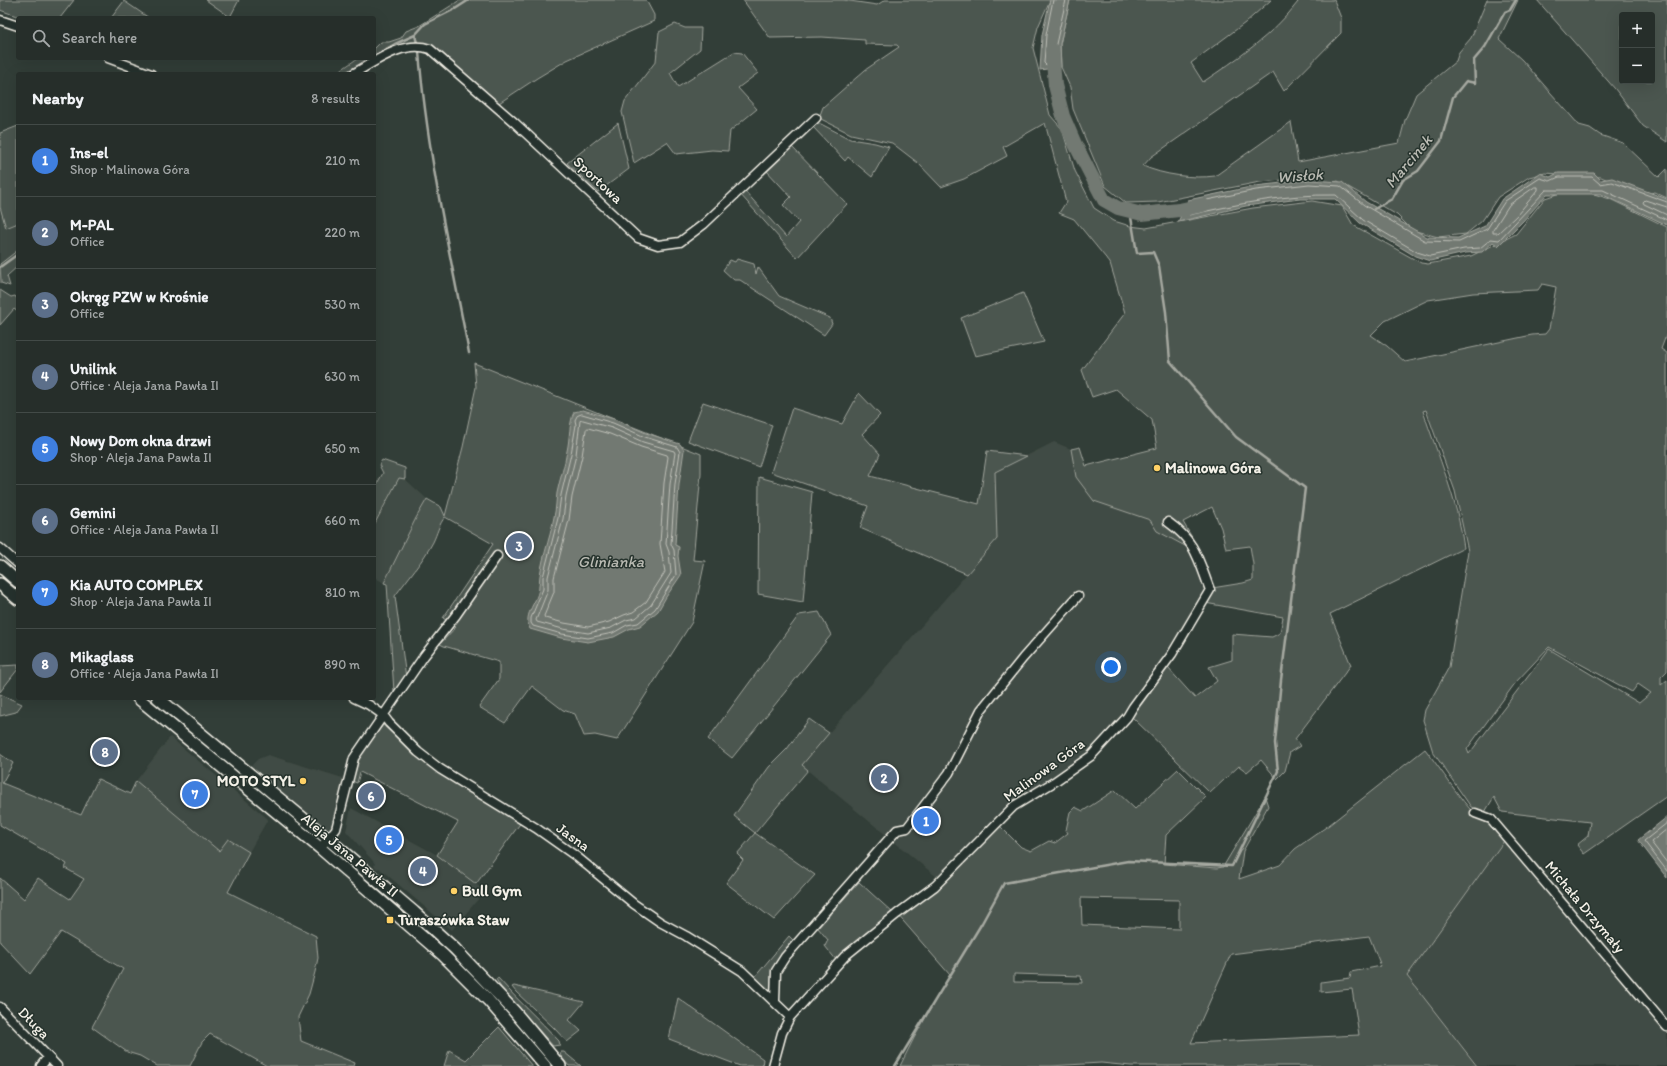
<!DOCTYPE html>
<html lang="en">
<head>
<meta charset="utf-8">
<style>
	:root { --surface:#262e2a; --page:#323a36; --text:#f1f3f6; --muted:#a4a8a8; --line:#424a47; --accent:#bca0f2 }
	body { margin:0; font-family:Itim,sans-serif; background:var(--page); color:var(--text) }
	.controls { position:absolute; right:12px; top:12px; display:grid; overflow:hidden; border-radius:4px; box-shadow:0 4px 16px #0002 }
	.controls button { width:36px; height:36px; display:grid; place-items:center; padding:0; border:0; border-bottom:1px solid var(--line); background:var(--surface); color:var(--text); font:20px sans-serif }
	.you { position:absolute; left:1111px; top:667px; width:14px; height:14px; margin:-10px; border:3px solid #fff; border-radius:50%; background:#1a73e8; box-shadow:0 0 0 6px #1a73e833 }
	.badge { display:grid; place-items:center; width:26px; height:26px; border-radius:50%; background:var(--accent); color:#fff; font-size:13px; font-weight:700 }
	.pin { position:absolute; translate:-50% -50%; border:2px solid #fff; box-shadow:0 1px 4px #0006 }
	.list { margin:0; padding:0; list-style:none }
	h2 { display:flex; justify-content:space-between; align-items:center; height:52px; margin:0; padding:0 16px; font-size:17px }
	h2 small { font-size:13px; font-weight:400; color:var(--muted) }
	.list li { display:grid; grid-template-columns:26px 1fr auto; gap:12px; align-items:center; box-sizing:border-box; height:72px; padding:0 16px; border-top:1px solid var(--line) }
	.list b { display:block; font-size:15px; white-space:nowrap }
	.list p { margin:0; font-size:13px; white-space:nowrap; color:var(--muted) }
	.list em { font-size:13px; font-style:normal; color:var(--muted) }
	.icon { flex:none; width:22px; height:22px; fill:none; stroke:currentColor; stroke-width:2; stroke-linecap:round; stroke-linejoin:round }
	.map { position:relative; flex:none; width:1667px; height:1066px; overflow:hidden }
	.search { position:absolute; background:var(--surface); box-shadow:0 4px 16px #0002; left:16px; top:16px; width:360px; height:44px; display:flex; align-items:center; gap:10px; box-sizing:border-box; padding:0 14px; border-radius:4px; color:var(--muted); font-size:15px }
	.panel { position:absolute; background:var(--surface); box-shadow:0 4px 16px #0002; left:16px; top:72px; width:360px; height:628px; border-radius:4px }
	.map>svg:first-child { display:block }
	.built { fill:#404b44 }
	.green { fill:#4c564f; stroke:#a0a49c; fill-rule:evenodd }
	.water { fill:#727972; stroke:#a6a9a1 }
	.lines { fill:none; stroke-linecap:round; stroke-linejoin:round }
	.shore { stroke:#c0c1b9; stroke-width:1 }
	.stream { stroke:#a6a9a1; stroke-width:2.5 }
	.river { stroke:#727972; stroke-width:14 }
	.minor-casing { stroke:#f4f1e8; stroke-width:11 }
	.major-casing { stroke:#f4f1e8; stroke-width:14 }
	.minor { stroke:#26332d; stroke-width:8 }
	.major { stroke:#26332d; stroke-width:11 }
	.poi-dot { fill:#ffd166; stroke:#26332d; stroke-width:1.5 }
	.labels { text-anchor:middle; stroke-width:3; stroke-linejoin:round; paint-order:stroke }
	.street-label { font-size:15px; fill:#f4f1e8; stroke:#26332d }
	.poi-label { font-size:15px; font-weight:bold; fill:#f4f1e8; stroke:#26332d; text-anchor:start }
	.water-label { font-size:16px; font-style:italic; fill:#babbb3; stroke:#26332d }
</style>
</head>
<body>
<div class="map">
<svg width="1667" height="1066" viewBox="0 0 1667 1066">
	<rect width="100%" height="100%" fill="#323e38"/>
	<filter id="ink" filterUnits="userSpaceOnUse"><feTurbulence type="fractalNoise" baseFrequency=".025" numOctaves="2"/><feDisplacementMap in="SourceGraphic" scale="8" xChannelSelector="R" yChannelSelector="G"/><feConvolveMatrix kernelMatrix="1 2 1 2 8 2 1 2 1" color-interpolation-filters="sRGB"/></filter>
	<g filter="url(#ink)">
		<path class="built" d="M 0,206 L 6,228 L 18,223 L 18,250 L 0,264 Z
			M 1054,442 L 1071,449 L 1076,477 L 1150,520 L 1157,531 L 1189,545 L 1207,591 L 1125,714 L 1082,758 L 1059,775 L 1014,802 L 938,878 L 801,765 L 997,539 L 995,472 Z
			M 399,478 L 405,479 L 427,499 L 416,518 L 384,583 L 374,577 L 374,525 Z
			M 170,737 L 268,819 L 249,852 L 229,839 L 219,851 L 136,781 Z
			M 268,755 L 346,779 L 332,827 L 328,829 L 320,825 L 251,766 L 258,759 Z
			M 351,808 L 437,855 L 485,891 L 452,930 L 379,868 L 377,869 L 374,866 L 375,864 L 373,861 L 346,831 Z
			M 1504,841 L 1529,866 L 1667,1034 L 1667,1066 L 1478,1066 L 1407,976 Z"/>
		<path class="green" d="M 0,0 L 74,0 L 60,18 L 22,18 L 0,10 Z
			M 206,0 L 239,0 L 230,17 Z
			M 460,0 L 646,0 L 654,15 L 654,21 L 567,60 L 537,78 L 499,103 L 442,53 L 426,45 L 415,45 L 350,74 L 335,74 L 358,58 L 374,58 L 374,49 L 381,42 L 389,42 L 401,38 L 406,31 L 419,26 Z
			M 743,0 L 843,0 L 877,5 L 885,0 L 1050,0 L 1038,27 L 1033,48 L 1050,115 L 1062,129 L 1075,171 L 1094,208 L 1114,221 L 1130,226 L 1146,228 L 1253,208 L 1312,201 L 1342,206 L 1353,225 L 1421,263 L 1428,264 L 1471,256 L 1516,234 L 1545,198 L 1575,188 L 1610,199 L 1667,227 L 1667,333 L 1661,349 L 1667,353 L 1667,671 L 1661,677 L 1661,685 L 1667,680 L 1667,796 L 1584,854 L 1577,845 L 1588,836 L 1590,822 L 1502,812 L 1494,797 L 1485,812 L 1471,807 L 1433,752 L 1423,720 L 1425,710 L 1449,667 L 1468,551 L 1455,491 L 1426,410 L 1423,411 C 1438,456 1458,501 1464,548 L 1330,614 L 1351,665 L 1295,739 L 1300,746 L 1290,752 L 1285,771 L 1277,779 L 1261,760 L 1247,772 L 1239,766 L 1210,793 L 1132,717 L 1168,668 L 1195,698 L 1217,681 L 1209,667 L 1232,660 L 1232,634 L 1272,637 L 1280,633 L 1283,617 L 1205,603 L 1212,588 L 1243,583 L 1253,580 L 1253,564 L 1250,546 L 1226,549 L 1221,528 L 1212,507 L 1183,522 L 1194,541 L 1187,547 L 1157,531 L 1150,520 L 1094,501 L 1076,477 L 1071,449 L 1080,447 L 1086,466 L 1157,448 L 1152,420 L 1116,389 L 1092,397 L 1082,370 L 1125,313 L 1110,263 L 1074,219 L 1059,213 L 1066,202 L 1045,123 L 1003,147 L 1007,156 L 964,179 L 941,187 L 918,163 L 892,143 L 851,134 L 821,119 L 820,115 L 823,107 L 865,70 L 899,47 L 897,45 L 865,44 L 865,40 L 822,37 L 770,38 ZM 1542,284 L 1556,287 L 1549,329 L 1545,334 L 1532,335 L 1405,362 L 1387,346 L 1371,335 L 1385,321 L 1428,300 L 1473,293 L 1538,290 ZM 1549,647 L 1632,692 L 1638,684 L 1651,693 L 1639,703 L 1549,649 L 1469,754 L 1467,749 L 1516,682 Z
			M 1070,0 L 1271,0 L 1245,23 L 1191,63 L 1203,82 C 1237,59 1273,35 1298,2 L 1296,0 L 1334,0 L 1341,18 L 1341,33 L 1284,91 L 1273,72 L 1151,157 L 1143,166 C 1163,175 1193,179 1215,176 L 1291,122 L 1298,162 L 1399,143 L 1405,120 L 1416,94 L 1456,61 L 1459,52 L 1471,38 L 1487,0 L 1518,0 L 1499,39 L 1522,60 L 1579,125 L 1590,128 L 1600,135 L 1623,143 L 1659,177 L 1667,169 L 1667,198 L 1654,192 L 1645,195 L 1601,177 L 1545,173 L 1529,177 L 1498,197 L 1482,221 L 1466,234 L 1438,237 L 1412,230 L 1397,215 L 1338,181 L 1327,184 L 1294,179 L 1260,182 L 1158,202 L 1126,203 L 1105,186 L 1073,109 L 1070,87 L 1061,67 L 1060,44 Z
			M 1537,0 L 1667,0 L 1667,142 L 1643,126 L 1615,89 ZM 1622,15 L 1652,15 L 1652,81 L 1622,81 Z
			M 124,1 L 149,18 L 111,18 Z
			M 675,24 L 685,28 L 701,28 L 700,49 L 670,73 L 678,87 L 734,52 L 742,53 L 758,73 L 738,88 L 757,109 L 730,131 L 728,151 L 712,150 L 676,154 L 667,142 L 634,163 L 622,112 L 625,101 L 656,61 L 659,32 Z
			M 618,123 L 629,169 L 598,192 L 567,163 Z
			M 815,124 L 821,124 L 850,139 L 875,143 L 889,147 L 872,177 L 848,157 L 845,161 L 812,126 Z
			M 18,126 L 18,223 L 6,228 L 0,207 L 0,133 Z
			M 791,146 L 847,204 L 797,258 L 740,194 L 744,190 L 786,237 L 799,222 L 783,205 L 791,197 L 766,170 Z
			M 18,250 L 18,266 L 7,276 L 10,286 L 1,283 L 0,264 Z
			M 737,259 L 754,264 L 756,274 L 758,267 L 779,296 L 830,318 L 832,324 L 824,335 L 740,280 L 734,280 L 723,270 L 730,260 L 735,262 Z
			M 0,290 L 11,297 L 15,296 L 18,300 L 18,312 L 14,309 L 0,325 Z
			M 1023,293 L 1044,342 L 975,356 L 961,318 Z
			M 474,363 L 701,454 L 701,474 L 693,560 L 705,561 L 692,622 L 617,740 L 595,735 L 584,736 L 575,714 L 563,710 L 532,686 L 505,723 L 479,707 L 499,679 L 499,662 L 444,646 L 440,644 L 456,627 L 443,618 L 493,544 L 445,517 C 439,524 437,534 433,542 C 423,561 408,578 395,596 L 406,678 L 394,692 L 387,584 L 384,583 L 416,518 L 427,499 L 441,507 L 445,516 L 463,447 L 476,387 Z
			M 859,393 L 880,415 L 862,434 L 880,454 L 870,476 L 979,504 L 987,451 L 1027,456 L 995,472 L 997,539 L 967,574 L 860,528 L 868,506 L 771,472 L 792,408 L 842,424 Z
			M 703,402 L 772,425 L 759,467 L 688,441 Z
			M 382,460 L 405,468 L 405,479 L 399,478 L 374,525 L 374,489 L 383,473 L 379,465 Z
			M 759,477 L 812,492 L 803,602 L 758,594 Z
			M 819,612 L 831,635 L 732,758 L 708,739 L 799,615 Z
			M 18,665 L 18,669 L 0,692 L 0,666 Z
			M 0,694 L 22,704 L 16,712 L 0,716 Z
			M 809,719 L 829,733 L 802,765 L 808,770 L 755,833 L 815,875 L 774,920 L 726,883 L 743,860 L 737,854 L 755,833 L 734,816 L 769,767 L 787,749 Z
			M 383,725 L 409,748 L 522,821 L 476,884 L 437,855 L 458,822 L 360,772 L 357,783 L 352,781 L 360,756 Z
			M 1425,749 C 1443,772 1458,797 1478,818 C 1482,822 1487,821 1492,824 C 1497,828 1502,835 1504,841 L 1407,976 L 1477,1066 L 1131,1066 L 1101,1063 L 1050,1066 L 900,1066 L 914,1038 L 950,975 L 897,914 L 999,825 L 1021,847 L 1031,851 L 1049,841 L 1055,843 L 1068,833 L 1066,830 L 1070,812 L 1075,807 L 1083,811 L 1115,790 L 1135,809 L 1178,769 L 1206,797 L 1166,835 L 1164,864 L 1217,868 L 1223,867 L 1265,797 L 1268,806 L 1243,851 L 1239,879 L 1280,865 L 1295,849 L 1329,825 ZM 1081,898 L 1179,900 L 1179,929 L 1082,925 ZM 1369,936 L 1381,966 L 1351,972 L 1350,978 L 1321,982 L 1321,992 L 1352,989 L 1359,1035 L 1191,1043 L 1231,954 ZM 1014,974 L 1081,976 L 1082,983 L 1014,982 Z
			M 0,754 L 13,763 L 2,783 L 81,815 L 98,779 L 130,794 L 136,781 L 219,851 L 228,839 L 249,852 L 228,892 L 316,936 L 318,958 L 315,972 L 309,994 L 298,1017 L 301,1041 L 355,1063 L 354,1066 L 267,1066 L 210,1034 L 202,1042 L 190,1066 L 157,1066 L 140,1056 L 127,1052 L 92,1027 L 123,969 L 61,932 L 30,974 L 0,942 L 0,878 L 24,899 L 38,878 L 70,899 L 84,879 L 65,868 L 67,864 L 0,825 Z
			M 859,882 L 893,913 L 837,961 L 825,946 L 828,940 L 818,928 Z
			M 789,936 L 795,942 L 773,967 L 771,981 L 771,993 L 754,978 Z
			M 498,978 C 517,1000 539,1019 559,1041 L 560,1045 L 553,1046 L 500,986 L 496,979 Z
			M 514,986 L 584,1002 L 569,1020 L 581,1031 L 567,1042 L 554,1028 L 516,992 L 512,987 Z
			M 678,998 L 763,1059 L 762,1066 L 740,1066 L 669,1039 Z
			M 499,1027 L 532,1066 L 444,1066 L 449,1050 L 466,1060 Z
			M 561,1052 L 564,1052 L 581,1066 L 569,1066 L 560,1055 Z"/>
		<path class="water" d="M 1050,0 L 1070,0 L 1060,44 L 1061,67 L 1040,70 L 1042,35 Z
			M 1540,173 L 1550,177 L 1558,173 L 1594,173 L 1601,180 L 1612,178 L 1667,199 L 1667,225 L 1601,194 L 1547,194 L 1523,221 L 1498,246 L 1493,242 L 1482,252 L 1465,253 L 1430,261 L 1415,256 L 1360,223 L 1335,199 L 1300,199 L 1246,206 L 1178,222 L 1188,200 L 1255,186 L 1309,180 L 1342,182 L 1366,202 L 1427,237 L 1458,238 L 1485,226 L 1502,199 Z
			M 583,410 L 614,419 L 646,433 L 680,444 L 684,450 L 679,485 L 675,545 L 679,547 L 678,556 L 681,575 L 666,597 L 658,611 L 640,626 L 629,629 L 614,637 L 588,642 L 561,638 L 530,629 C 522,613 539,602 539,586 C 540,562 550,540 554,517 C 556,509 556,501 557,493 C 560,478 565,465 567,451 C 570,438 569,423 574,412 Z
			M 1667,817 L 1667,878 L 1638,840 Z"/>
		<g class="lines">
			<path class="shore" d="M 1053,0 L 1046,35 L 1044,63 L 1046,65 L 1057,62 L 1056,44 L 1066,0
				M 1535,187 L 1538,187 L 1538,190 L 1517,215 L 1498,233 L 1493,233 L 1493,230 L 1509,205 Z
				M 1667,202 L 1612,182 L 1600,184 L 1592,177 L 1559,177 L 1550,181 L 1540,178 L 1505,201 L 1487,229 L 1459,242 L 1425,241 L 1364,205 L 1340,186 L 1309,184 L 1256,190 L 1192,203 L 1187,213 L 1189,215 C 1239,204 1284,194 1336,195 L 1363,220 L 1417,252 L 1430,256 L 1464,249 L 1480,248 L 1491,239 L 1499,240 L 1546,190 L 1603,190 L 1667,220
				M 1667,207 L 1645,200 L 1643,202 L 1644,204 L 1667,215
				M 582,414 L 613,423 L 645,437 L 677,447 L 680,452 L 675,484 L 671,544 L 674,550 L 676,575 L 655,609 L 638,623 L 627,625 L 613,633 L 588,638 L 562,634 L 533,626 L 531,623 L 531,618 L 543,589 L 543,577 L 558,518 L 561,495 L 571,454 L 576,425 L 575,420 L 577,416 Z
				M 583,420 L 612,428 L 643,442 L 674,451 L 675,453 L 670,484 L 666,544 L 669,552 L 671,573 L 651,605 L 636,618 L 626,620 L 611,628 L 588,633 L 563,629 L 537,622 L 536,620 L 548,590 L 548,577 L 563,519 L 566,496 L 576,455 L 580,421 Z
				M 588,428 L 610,434 L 641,447 L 667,455 L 668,457 L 664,483 L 660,544 L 665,572 L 646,602 L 633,612 L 624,615 L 609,622 L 588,627 L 564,623 L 545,618 L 544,616 L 554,592 L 554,578 L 569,520 L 572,497 L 582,456 L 586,430 Z
				M 1667,823 L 1644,841 L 1667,871
				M 1667,829 L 1651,842 L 1667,863"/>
			<path class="stream" d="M 415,35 L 417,43
				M 419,52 C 427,153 450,253 469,353
				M 374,56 L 395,44 L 415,35 L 425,24 L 455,9 L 469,0
				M 344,74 L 371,58
				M 1374,209 L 1392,199 L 1403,180 L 1418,171 L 1441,141 L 1453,97 L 1466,81 L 1475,83 L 1474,60 L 1485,47 L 1505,12 L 1510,10 L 1516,0
				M 0,267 L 18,254
				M 895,1066 L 982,923 L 1004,883 L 1128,861 L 1232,866 L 1278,771 L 1275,743 L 1281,680 L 1305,488 L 1236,437 L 1170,361 L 1166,312 L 1159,266 L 1153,252 L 1137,253 L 1130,211"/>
			<path class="river" d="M 1052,50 L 1055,85 L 1063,116 L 1075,144 L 1104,200 L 1118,208 L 1142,214 L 1179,210 L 1203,205"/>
			<g class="minor-casing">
				<path id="minor" d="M 0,20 L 18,26
					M 108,58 L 151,74
					M 353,74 C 376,61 403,40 430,49 L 515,123 L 638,238 L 658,245 L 680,242 L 704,224 L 816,118
					M 0,548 L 18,564
					M 354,698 L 369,705 L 383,715 L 389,723 L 418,752 L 440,769 L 536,828 L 577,857 L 634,904 L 660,922 L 686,936 L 742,971 L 790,1017
					M 1475,813 L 1491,819 L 1667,1027
					M 320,848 L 336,829 L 354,758 L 424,656 L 456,615 L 497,556
					M 775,1001 L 776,971 L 785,957 L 897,830 L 907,828 L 949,773 L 981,710 L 1023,658 L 1078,596
					M 0,1007 L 57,1066
					M 41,1066 L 48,1057
					M 773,1066 L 782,1033 L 790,1017 L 845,956 L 897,914 L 935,886 L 1014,806 L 1054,782 L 1091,756 L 1127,717 L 1133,707 L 1172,654 L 1210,590 C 1198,559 1196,542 1168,522"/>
			</g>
			<g class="major-casing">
				<path id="major" d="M 0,566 L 18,582
					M 0,584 L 18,599
					M 138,698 L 320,848 L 443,955 L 488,1000 L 545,1066
					M 158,698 L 328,839 L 414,912 L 455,949 L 514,1011 L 560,1066"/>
			</g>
			<use href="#minor" class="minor"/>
			<use href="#major" class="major"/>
		</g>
	</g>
	<g class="poi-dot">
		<circle cx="1157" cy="468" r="4"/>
		<circle cx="303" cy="781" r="4"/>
		<circle cx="454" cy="891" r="4"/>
		<rect x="386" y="916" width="8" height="8" rx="2"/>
	</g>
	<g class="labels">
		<g class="street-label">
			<text transform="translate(598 180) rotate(43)" y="5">Sportowa</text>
			<text transform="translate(1044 770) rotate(-36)" y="5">Malinowa Góra</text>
			<text transform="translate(573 837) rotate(36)" y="5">Jasna</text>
			<text transform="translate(350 855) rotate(40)" y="5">Aleja Jana Pawła II</text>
			<text transform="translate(1585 907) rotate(50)" y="5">Michała Drzymały</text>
			<text transform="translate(34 1023) rotate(46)" y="5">Długa</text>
		</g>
		<g class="poi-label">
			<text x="1165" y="473">Malinowa Góra</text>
			<text x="295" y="786" text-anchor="end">MOTO STYL</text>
			<text x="462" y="896">Bull Gym</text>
			<text x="398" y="925">Turaszówka Staw</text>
		</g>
		<g class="water-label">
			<text transform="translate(1408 161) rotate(-50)" y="6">Marcinek</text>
			<text transform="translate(1300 175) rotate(-4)" y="6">Wisłok</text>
			<text x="611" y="567">Glinianka</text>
		</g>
	</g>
</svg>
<div class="controls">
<button>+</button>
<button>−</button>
</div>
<div class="you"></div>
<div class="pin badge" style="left:926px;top:821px;background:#3f7fe0">1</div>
<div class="pin badge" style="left:884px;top:778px;background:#5c6f8a">2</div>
<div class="pin badge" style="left:519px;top:546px;background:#5c6f8a">3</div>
<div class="pin badge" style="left:423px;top:871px;background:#5c6f8a">4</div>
<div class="pin badge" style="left:389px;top:840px;background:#3f7fe0">5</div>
<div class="pin badge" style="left:371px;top:796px;background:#5c6f8a">6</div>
<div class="pin badge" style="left:195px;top:794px;background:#3f7fe0">7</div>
<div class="pin badge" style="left:105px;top:752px;background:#5c6f8a">8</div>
<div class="search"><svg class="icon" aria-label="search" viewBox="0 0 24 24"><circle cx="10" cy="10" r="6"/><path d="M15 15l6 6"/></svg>Search here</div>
<section class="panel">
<h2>Nearby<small>8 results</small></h2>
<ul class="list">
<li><span class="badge" style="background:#3f7fe0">1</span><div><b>Ins-el</b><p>Shop · Malinowa Góra</p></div><em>210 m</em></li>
<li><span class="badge" style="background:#5c6f8a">2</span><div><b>M-PAL</b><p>Office</p></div><em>220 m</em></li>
<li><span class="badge" style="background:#5c6f8a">3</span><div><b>Okręg PZW w Krośnie</b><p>Office</p></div><em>530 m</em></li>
<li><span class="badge" style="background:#5c6f8a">4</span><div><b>Unilink</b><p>Office · Aleja Jana Pawła II</p></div><em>630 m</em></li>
<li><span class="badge" style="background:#3f7fe0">5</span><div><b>Nowy Dom okna drzwi</b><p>Shop · Aleja Jana Pawła II</p></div><em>650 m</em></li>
<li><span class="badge" style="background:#5c6f8a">6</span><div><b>Gemini</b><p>Office · Aleja Jana Pawła II</p></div><em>660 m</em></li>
<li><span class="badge" style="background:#3f7fe0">7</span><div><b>Kia AUTO COMPLEX</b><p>Shop · Aleja Jana Pawła II</p></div><em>810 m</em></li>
<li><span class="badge" style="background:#5c6f8a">8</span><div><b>Mikaglass</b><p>Office · Aleja Jana Pawła II</p></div><em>890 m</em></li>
</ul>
</section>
</div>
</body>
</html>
